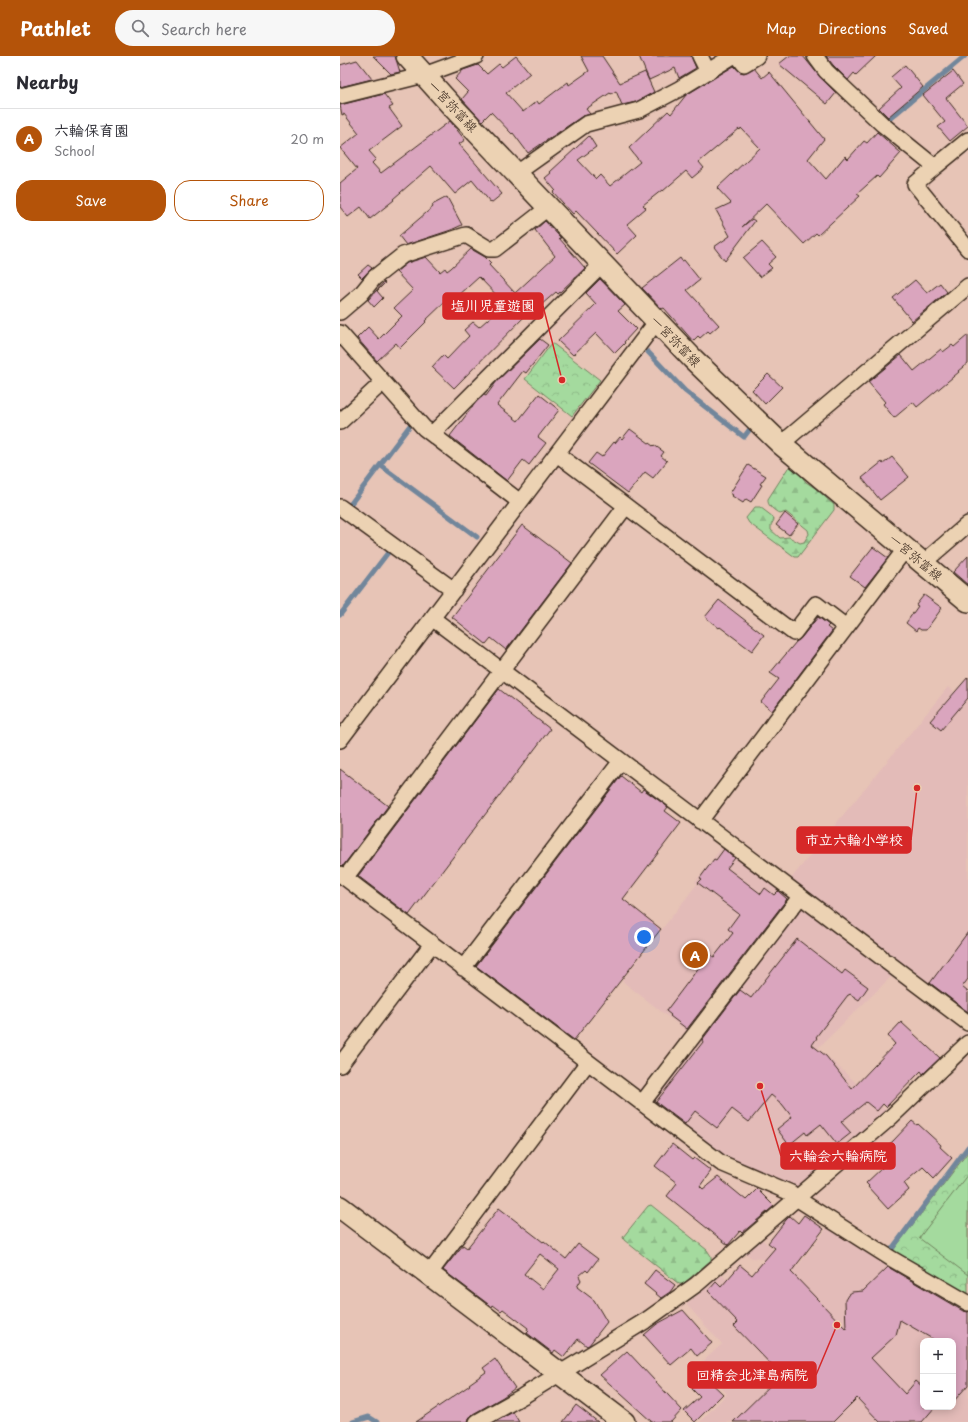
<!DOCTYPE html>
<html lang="en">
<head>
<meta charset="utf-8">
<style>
	:root { --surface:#fff; --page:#f7f7f7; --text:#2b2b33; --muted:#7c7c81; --line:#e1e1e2; --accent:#b45309 }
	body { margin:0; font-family:"Playpen Sans","Klee One",sans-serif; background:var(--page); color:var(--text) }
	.controls { position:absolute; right:12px; bottom:12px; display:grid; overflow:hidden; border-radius:8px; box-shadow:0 2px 10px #0003 }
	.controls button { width:36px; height:36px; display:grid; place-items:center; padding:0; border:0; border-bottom:1px solid var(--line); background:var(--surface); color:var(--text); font:20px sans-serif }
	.you { position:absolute; left:304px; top:881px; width:14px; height:14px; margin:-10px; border:3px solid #fff; border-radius:50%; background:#1a73e8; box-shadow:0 0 0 6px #1a73e833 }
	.badge { display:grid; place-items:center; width:26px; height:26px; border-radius:50%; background:var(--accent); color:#fff; font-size:13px; font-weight:700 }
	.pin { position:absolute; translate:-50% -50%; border:2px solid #fff; box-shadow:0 1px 4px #0006 }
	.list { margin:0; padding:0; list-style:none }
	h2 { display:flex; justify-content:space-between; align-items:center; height:52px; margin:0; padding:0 16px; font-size:17px }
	h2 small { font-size:13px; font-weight:400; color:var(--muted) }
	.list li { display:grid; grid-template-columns:26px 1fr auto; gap:12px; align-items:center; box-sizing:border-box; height:60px; padding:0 16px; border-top:1px solid var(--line) }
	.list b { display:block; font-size:15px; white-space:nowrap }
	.list p { margin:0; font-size:13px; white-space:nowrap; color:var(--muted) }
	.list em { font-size:13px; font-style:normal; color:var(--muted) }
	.actions { display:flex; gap:8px; padding:12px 16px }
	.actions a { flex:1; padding:9px 0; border:1px solid var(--accent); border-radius:16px; text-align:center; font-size:14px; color:var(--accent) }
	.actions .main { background:var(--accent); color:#fff }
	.icon { flex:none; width:22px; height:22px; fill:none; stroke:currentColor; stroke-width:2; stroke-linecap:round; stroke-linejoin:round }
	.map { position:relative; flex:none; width:628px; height:1366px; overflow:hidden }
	header { display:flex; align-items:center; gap:24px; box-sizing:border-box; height:56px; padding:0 20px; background:var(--accent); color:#fff }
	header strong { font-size:19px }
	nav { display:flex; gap:22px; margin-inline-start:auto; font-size:14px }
	.search { width:280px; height:36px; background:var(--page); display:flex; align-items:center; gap:10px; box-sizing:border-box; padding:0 14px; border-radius:22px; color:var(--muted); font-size:15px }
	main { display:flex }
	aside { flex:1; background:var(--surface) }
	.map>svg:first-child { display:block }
	.built { fill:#e3bbb8; fill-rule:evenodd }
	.forest { fill:url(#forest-firs); stroke:#70825e }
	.park { fill:url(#park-crowns); stroke:#70825e }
	.garden { fill:#a4da9e; stroke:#70825e }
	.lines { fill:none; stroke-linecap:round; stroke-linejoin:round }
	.stream { stroke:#71869b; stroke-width:5 }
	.building { fill:#daa5be; stroke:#3b2a1e; fill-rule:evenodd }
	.street-casing { stroke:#3b2a1e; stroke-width:18 }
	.secondary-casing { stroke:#3b2a1e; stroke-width:24 }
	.street { stroke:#ecd2b3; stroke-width:15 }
	.secondary { stroke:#ecd2b3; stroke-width:21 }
	.labels { text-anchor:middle; stroke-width:3.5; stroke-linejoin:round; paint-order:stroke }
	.street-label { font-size:13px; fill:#3b2a1e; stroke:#ecd2b3 }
	.leader { fill:none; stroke:#d62828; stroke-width:1.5 }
	.callout-dot { fill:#d62828; stroke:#ecd2b3; stroke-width:1.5 }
	.callout { fill:#d62828; stroke:#d62828; stroke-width:1.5 }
	.callout-label { font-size:14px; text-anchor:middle; font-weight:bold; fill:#fff }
</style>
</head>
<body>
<header>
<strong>Pathlet</strong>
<div class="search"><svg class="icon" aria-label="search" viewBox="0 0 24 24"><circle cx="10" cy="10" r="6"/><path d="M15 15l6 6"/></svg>Search here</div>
<nav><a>Map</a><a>Directions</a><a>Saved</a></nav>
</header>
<main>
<aside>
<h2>Nearby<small></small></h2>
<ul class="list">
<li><span class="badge">A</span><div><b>六輪保育園</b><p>School</p></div><em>20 m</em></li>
</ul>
<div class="actions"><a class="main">Save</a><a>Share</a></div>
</aside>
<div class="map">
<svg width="628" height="1366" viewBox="0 0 628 1366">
	<defs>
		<pattern id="forest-firs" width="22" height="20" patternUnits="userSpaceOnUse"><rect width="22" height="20" fill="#a4da9e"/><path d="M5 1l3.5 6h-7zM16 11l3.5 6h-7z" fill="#8ebb88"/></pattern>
		<pattern id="park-crowns" width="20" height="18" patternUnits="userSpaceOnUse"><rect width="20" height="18" fill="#a4da9e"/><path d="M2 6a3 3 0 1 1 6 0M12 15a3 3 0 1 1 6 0" fill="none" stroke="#8ebb88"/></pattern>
	</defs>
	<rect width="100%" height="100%" fill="#e7c4b6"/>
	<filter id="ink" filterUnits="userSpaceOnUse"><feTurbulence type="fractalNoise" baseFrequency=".025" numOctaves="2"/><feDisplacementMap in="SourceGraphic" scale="8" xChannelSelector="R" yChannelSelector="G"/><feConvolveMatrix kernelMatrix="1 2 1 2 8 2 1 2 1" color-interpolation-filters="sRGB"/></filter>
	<g filter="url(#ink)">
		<path class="built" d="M 628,629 L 628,930 L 626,932 L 628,935 L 628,960 L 449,825 L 608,631 L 619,639 Z
			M 383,790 L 448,839 L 449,843 L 349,977 L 282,925 L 357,828 L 355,826 Z
			M 459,850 L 463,850 L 554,918 L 478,992 L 547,1055 L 457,1132 L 383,1104 L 309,1044 Z
			M 487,1172 L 628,1253 L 628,1366 L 360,1366 L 387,1338 L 360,1308 L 382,1288 L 346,1248 L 382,1219 L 414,1248 L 442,1220 L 422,1203 L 412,1202 L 405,1197 L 421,1183 L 457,1211 ZM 583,1285 L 613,1285 L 613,1351 L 583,1351 Z"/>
		<path class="forest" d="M 454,410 L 466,426 L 475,432 L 494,449 L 494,454 L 458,501 L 455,501 L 409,467 L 406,462 L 415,451 L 420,451 L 433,461 L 434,464 L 431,469 L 431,474 L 440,482 L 449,481 L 460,487 L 464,486 L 469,478 L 468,474 L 446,456 L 440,458 C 434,454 427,450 428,443 L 448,412 Z
			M 311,1149 L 367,1194 L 371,1200 L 371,1204 L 343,1228 L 339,1228 L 284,1184 L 283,1181 L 308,1150 Z"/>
		<path class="park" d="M 212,287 L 260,324 L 232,360 L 185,323 Z
			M 628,1096 L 628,1241 L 552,1196 Z"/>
		<path class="garden" d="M 628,1118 L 628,1219 L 579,1182 Z"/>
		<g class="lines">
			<path class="stream" d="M 548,64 L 625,0
				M 308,296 L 345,335 L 404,381 L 410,373
				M 40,409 L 137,481
				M 9,450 L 71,368
				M 0,559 L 50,494
				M 551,1194 L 628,1091
				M 13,1366 L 29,1361 L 37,1366"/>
		</g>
		<path class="building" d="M 33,0 L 55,0 L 60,16 L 51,18 Z
			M 176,0 L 190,17 L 166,37 L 183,56 L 197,45 L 199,48 L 228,26 L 229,29 L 249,15 L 241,0 L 262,0 L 280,27 L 305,16 L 314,36 L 296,46 L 282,49 L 276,35 L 271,38 L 270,37 L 246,53 L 250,58 L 241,61 L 188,97 L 173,77 L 172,78 L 151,56 L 142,65 L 122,43 L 128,36 L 115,23 L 123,14 L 138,9 L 147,18 L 159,8 L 162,11 Z
			M 299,0 L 351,0 L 356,12 L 339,22 L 335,12 L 309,24 Z
			M 449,0 L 463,0 L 480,21 L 496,37 L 487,48 L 439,8 Z
			M 486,0 L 536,0 L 516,19 L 514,17 L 508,24 L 493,9 Z
			M 17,4 L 32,23 L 0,31 L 0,9 Z
			M 565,9 L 583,31 L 548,61 L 539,52 L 561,32 L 551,21 Z
			M 394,10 L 400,16 L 404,17 L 414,12 L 422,22 L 429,16 L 484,83 L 468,103 L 486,123 L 505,100 L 508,103 L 524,85 L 527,87 L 537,76 L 561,97 L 539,122 L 537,120 L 517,138 L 520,140 L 478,179 L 476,177 L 464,188 L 426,148 L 402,171 L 412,163 L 415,165 L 385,205 L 374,191 L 390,180 L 376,154 L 391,147 L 377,132 L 420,92 L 401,72 L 400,74 L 399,73 L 359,106 L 364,112 L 352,122 L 346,115 L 323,135 L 322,134 L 303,149 L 306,152 L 287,168 L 297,179 L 277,198 L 236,155 L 233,158 L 213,136 L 215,134 L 205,122 L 211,117 L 210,116 L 249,80 L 256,91 L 238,104 L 256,123 L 260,119 L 270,130 L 300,106 L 289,92 L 328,55 L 331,58 L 346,39 Z
			M 613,15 L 623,28 L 606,42 L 628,70 L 610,85 L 598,71 L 605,66 L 583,39 Z
			M 44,38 L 53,50 L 49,52 L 62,70 L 29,95 L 36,103 L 32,107 L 41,117 L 110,65 L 125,84 L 119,88 L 162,138 L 151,147 L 132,124 L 115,138 L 91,110 L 53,143 L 54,144 L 30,163 L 21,151 L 8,161 L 0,151 L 0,127 L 17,113 L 0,92 L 19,77 L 4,58 L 2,59 L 0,49 Z
			M 107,141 L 122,169 L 111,174 L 66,189 L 59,180 L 93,151 L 92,149 Z
			M 205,165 L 221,182 L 219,182 L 245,212 L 218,238 L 216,236 L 193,256 L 191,254 L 114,332 L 92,311 L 103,299 L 107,303 L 129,280 L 124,274 L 133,266 L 139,271 L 165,248 L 139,221 L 118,240 L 117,239 L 111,245 L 108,243 L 85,265 L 86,266 L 60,292 L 56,287 L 37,305 L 17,282 L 28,271 L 39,283 L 62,260 L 54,252 L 73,234 L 56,216 L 67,207 L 86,201 L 100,216 L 105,212 L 107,215 L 111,212 L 131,193 L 145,201 L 151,207 L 149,209 L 175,237 L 215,200 L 195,174 Z
			M 422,186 L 436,201 L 428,208 L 432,212 L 420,221 L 403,202 Z
			M 340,202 L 342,205 L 344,204 L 360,224 L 347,234 L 379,269 L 370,277 L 368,275 L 360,282 L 358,280 L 353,285 L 324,252 L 322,253 L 302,232 Z
			M 28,209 L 32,212 L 22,222 L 18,218 Z
			M 260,223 L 285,249 L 278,255 L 296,273 L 284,286 L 285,287 L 275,297 L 256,277 L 233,299 L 218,285 L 256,248 L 246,237 Z
			M 575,224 L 587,237 L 600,227 L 607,236 L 572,265 L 553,242 Z
			M 44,226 L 45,227 L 37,235 L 43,242 L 34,251 L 28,244 Z
			M 628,279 L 628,307 L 618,315 L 619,316 L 577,351 L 573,346 L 554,362 L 543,348 L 545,346 L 528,326 L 561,299 L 574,315 L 601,293 L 603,296 L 612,289 L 614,291 Z
			M 200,283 L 208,289 L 186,317 L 183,315 L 157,349 L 178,365 L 199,338 L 219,354 L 198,381 L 206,387 L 189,409 L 183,404 L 167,425 L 110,380 L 137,345 L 144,339 L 146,340 L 157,325 Z
			M 428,318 L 442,331 L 425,348 L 412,334 Z
			M 290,373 L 313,390 L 314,389 L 324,396 L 321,400 L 327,405 L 313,422 L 305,416 L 288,437 L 248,407 L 256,397 L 262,401 L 274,386 L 275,387 L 280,381 L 282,383 Z
			M 552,401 L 569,421 L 540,444 L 522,422 L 542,406 L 543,408 Z
			M 408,409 L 426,420 L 420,428 L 422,429 L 411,446 L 406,443 L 403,447 L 392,440 L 393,439 L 390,437 Z
			M 445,457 L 458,468 L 449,479 L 436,469 Z
			M 182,469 L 232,507 L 166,594 L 151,582 L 146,588 L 112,561 Z
			M 533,491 L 548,502 L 525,531 L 510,520 Z
			M 628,500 L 628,529 L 613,516 Z
			M 584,539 L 602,552 L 586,574 L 581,574 L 578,572 L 576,575 L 566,567 L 578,550 L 576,549 Z
			M 379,544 L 424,579 L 412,595 L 380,571 L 379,572 L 365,561 Z
			M 478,561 L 489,569 L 487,571 L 492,575 L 432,655 L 421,646 L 439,623 L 430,617 L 456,586 L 461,582 Z
			M 628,621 L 628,642 L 601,674 L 590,665 Z
			M 159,633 L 210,673 L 69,859 L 18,820 Z
			M 0,713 L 48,750 L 3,810 L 0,809 Z
			M 281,720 L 301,736 L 303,733 L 328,751 L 325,755 L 341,767 L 283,843 L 321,873 L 234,984 L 136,910 Z
			M 384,793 L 395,802 L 387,812 L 421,838 L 425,832 L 434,839 L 438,835 L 447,843 L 347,973 L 330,960 L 331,959 L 326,955 L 369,898 L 374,901 L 393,877 L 388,873 L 399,858 L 358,827 L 362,823 L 360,822 L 374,803 L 376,804 Z
			M 628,876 L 628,923 L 622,931 L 628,936 L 628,956 L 590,927 Z
			M 457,883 L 502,918 L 505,914 L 528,931 L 519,944 L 510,938 L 509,939 L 508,939 L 476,981 L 477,982 L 472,989 L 486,1000 L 512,1033 L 555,988 L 548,980 L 561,966 L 600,1002 L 583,1018 L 581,1015 L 546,1051 L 543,1048 L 537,1055 L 526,1046 L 501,1066 L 511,1077 L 497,1088 L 481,1068 L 467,1079 L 465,1076 L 449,1089 L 437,1073 L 452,1061 L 442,1048 L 431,1039 L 409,1066 L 392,1053 L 377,1072 L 355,1055 L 345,1068 L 316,1046 L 363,986 L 362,984 L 400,934 L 411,942 Z
			M 572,1065 L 577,1069 L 578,1068 L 601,1089 L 600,1091 L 612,1102 L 594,1122 L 583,1111 L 564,1127 L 569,1134 L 548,1153 L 528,1131 L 529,1130 L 526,1127 L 542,1112 L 536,1105 L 542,1100 L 539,1097 L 553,1085 Z
			M 332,1088 L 352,1104 L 354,1102 L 371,1115 L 360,1130 L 363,1133 L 378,1121 L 406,1144 L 417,1133 L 434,1150 L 402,1177 L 400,1175 L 388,1189 L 327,1140 L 337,1127 L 315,1110 Z
			M 159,1152 L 203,1186 L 204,1185 L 226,1203 L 238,1188 L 258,1203 L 248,1216 L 246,1214 L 239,1220 L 241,1224 L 237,1231 L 254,1244 L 267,1266 L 249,1289 L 247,1290 L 238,1283 L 224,1301 L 215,1294 L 213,1297 L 187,1277 L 189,1275 L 187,1274 L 188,1272 L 163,1253 L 161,1255 L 153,1249 L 152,1251 L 103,1214 L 123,1189 L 127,1192 ZM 200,1198 L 219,1213 L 203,1233 L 184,1218 Z
			M 464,1159 L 484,1173 L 451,1216 L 506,1273 L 505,1244 L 508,1239 L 512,1236 L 523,1235 L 548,1211 L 623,1255 L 628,1256 L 628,1329 L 613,1346 L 613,1285 L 596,1285 L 560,1264 L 556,1279 L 531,1302 L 565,1338 L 576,1325 L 583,1331 L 583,1351 L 595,1351 L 582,1366 L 540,1366 L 517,1342 L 493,1366 L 393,1366 L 441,1319 L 394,1270 L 398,1266 L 368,1235 L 376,1226 L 381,1231 L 400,1209 L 412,1219 L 435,1192 L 428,1187 L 446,1164 L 450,1160 L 458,1167 Z
			M 315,1214 L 335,1229 L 330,1236 L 321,1242 L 304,1228 Z
			M 343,1254 L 372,1287 L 357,1300 L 351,1292 L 331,1309 L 304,1279 L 317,1268 Z
			M 287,1295 L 342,1354 L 331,1366 L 312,1366 L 260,1319 Z
			M 155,1303 L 175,1332 L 163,1341 L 133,1358 L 129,1362 L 128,1366 L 76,1366 L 130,1329 L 129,1328 L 146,1316 L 143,1312 Z
			M 364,1320 L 383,1338 L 355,1366 L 344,1355 L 360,1341 L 352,1333 Z
			M 236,1349 L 258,1366 L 223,1366 Z
			M 173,1356 L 179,1366 L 155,1366 Z"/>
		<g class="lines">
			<g class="street-casing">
				<path id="street" d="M 360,0 L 368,16
					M 398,0 L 404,8 L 417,0
					M 475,0 L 486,15 L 542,68 L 595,111 L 575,128 L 628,193
					M 0,40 L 84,19 L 136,0
					M 595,111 L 628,84
					M 177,117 L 246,68 L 299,54 L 339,33 L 393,0
					M 0,256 L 21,238 L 34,222 L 63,199 L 126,179 L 149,193 L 155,193 L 209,151
					M 0,277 L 84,372 L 180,446
					M 0,366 L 43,326
					M 92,378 L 263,207
					M 441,388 L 628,230
					M 217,398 L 454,577 L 476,548 L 506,571
					M 0,451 L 114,534
					M 583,507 L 628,468
					M 92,562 L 541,901
					M 0,684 L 317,265
					M 360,765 L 566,492
					M 0,818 L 248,1006
					M 5,822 L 286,450
					M 547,906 L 628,967
					M 123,912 L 281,705
					M 0,1009 L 92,888
					M 302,1047 L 460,841
					M 89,1218 L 248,1006 L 381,1107 L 451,1137 L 456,1142 L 552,1203 L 628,1247
					M 137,1366 L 183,1340 L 305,1265 L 357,1228 L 551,1061 L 628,987"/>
			</g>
			<g class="secondary-casing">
				<path id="secondary" d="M 67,0 L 111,49 L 352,302 L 441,388 L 628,545
					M 0,1151 L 284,1366"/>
			</g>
			<use href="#street" class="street"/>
			<use href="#secondary" class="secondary"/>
		</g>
	</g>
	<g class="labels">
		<g class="street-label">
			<text transform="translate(113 50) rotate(47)" y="5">一宮弥富線</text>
			<text transform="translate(336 285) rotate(46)" y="5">一宮弥富線</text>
			<text transform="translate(576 501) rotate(40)" y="5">一宮弥富線</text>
		</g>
	</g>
	<path class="leader" d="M222 324L203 250M577 732L571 784M420 1030L441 1100M497 1269L476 1319"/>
	<g class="callout-dot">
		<circle cx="222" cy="324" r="4"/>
		<circle cx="577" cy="732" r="4"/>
		<circle cx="420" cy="1030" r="4"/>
		<circle cx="497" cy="1269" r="4"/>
	</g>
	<g class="callout">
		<rect x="103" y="237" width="100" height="26" rx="4"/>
		<rect x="457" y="771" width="114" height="26" rx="4"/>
		<rect x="441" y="1087" width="114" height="26" rx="4"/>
		<rect x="348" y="1306" width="128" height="26" rx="4"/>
	</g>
	<g class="callout-label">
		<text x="153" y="255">塩川児童遊園</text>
		<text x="514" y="789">市立六輪小学校</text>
		<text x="498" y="1105">六輪会六輪病院</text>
		<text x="412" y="1324">回精会北津島病院</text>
	</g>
</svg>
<div class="controls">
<button>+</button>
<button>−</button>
</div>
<div class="you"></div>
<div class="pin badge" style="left:355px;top:899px">A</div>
</div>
</main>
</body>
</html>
